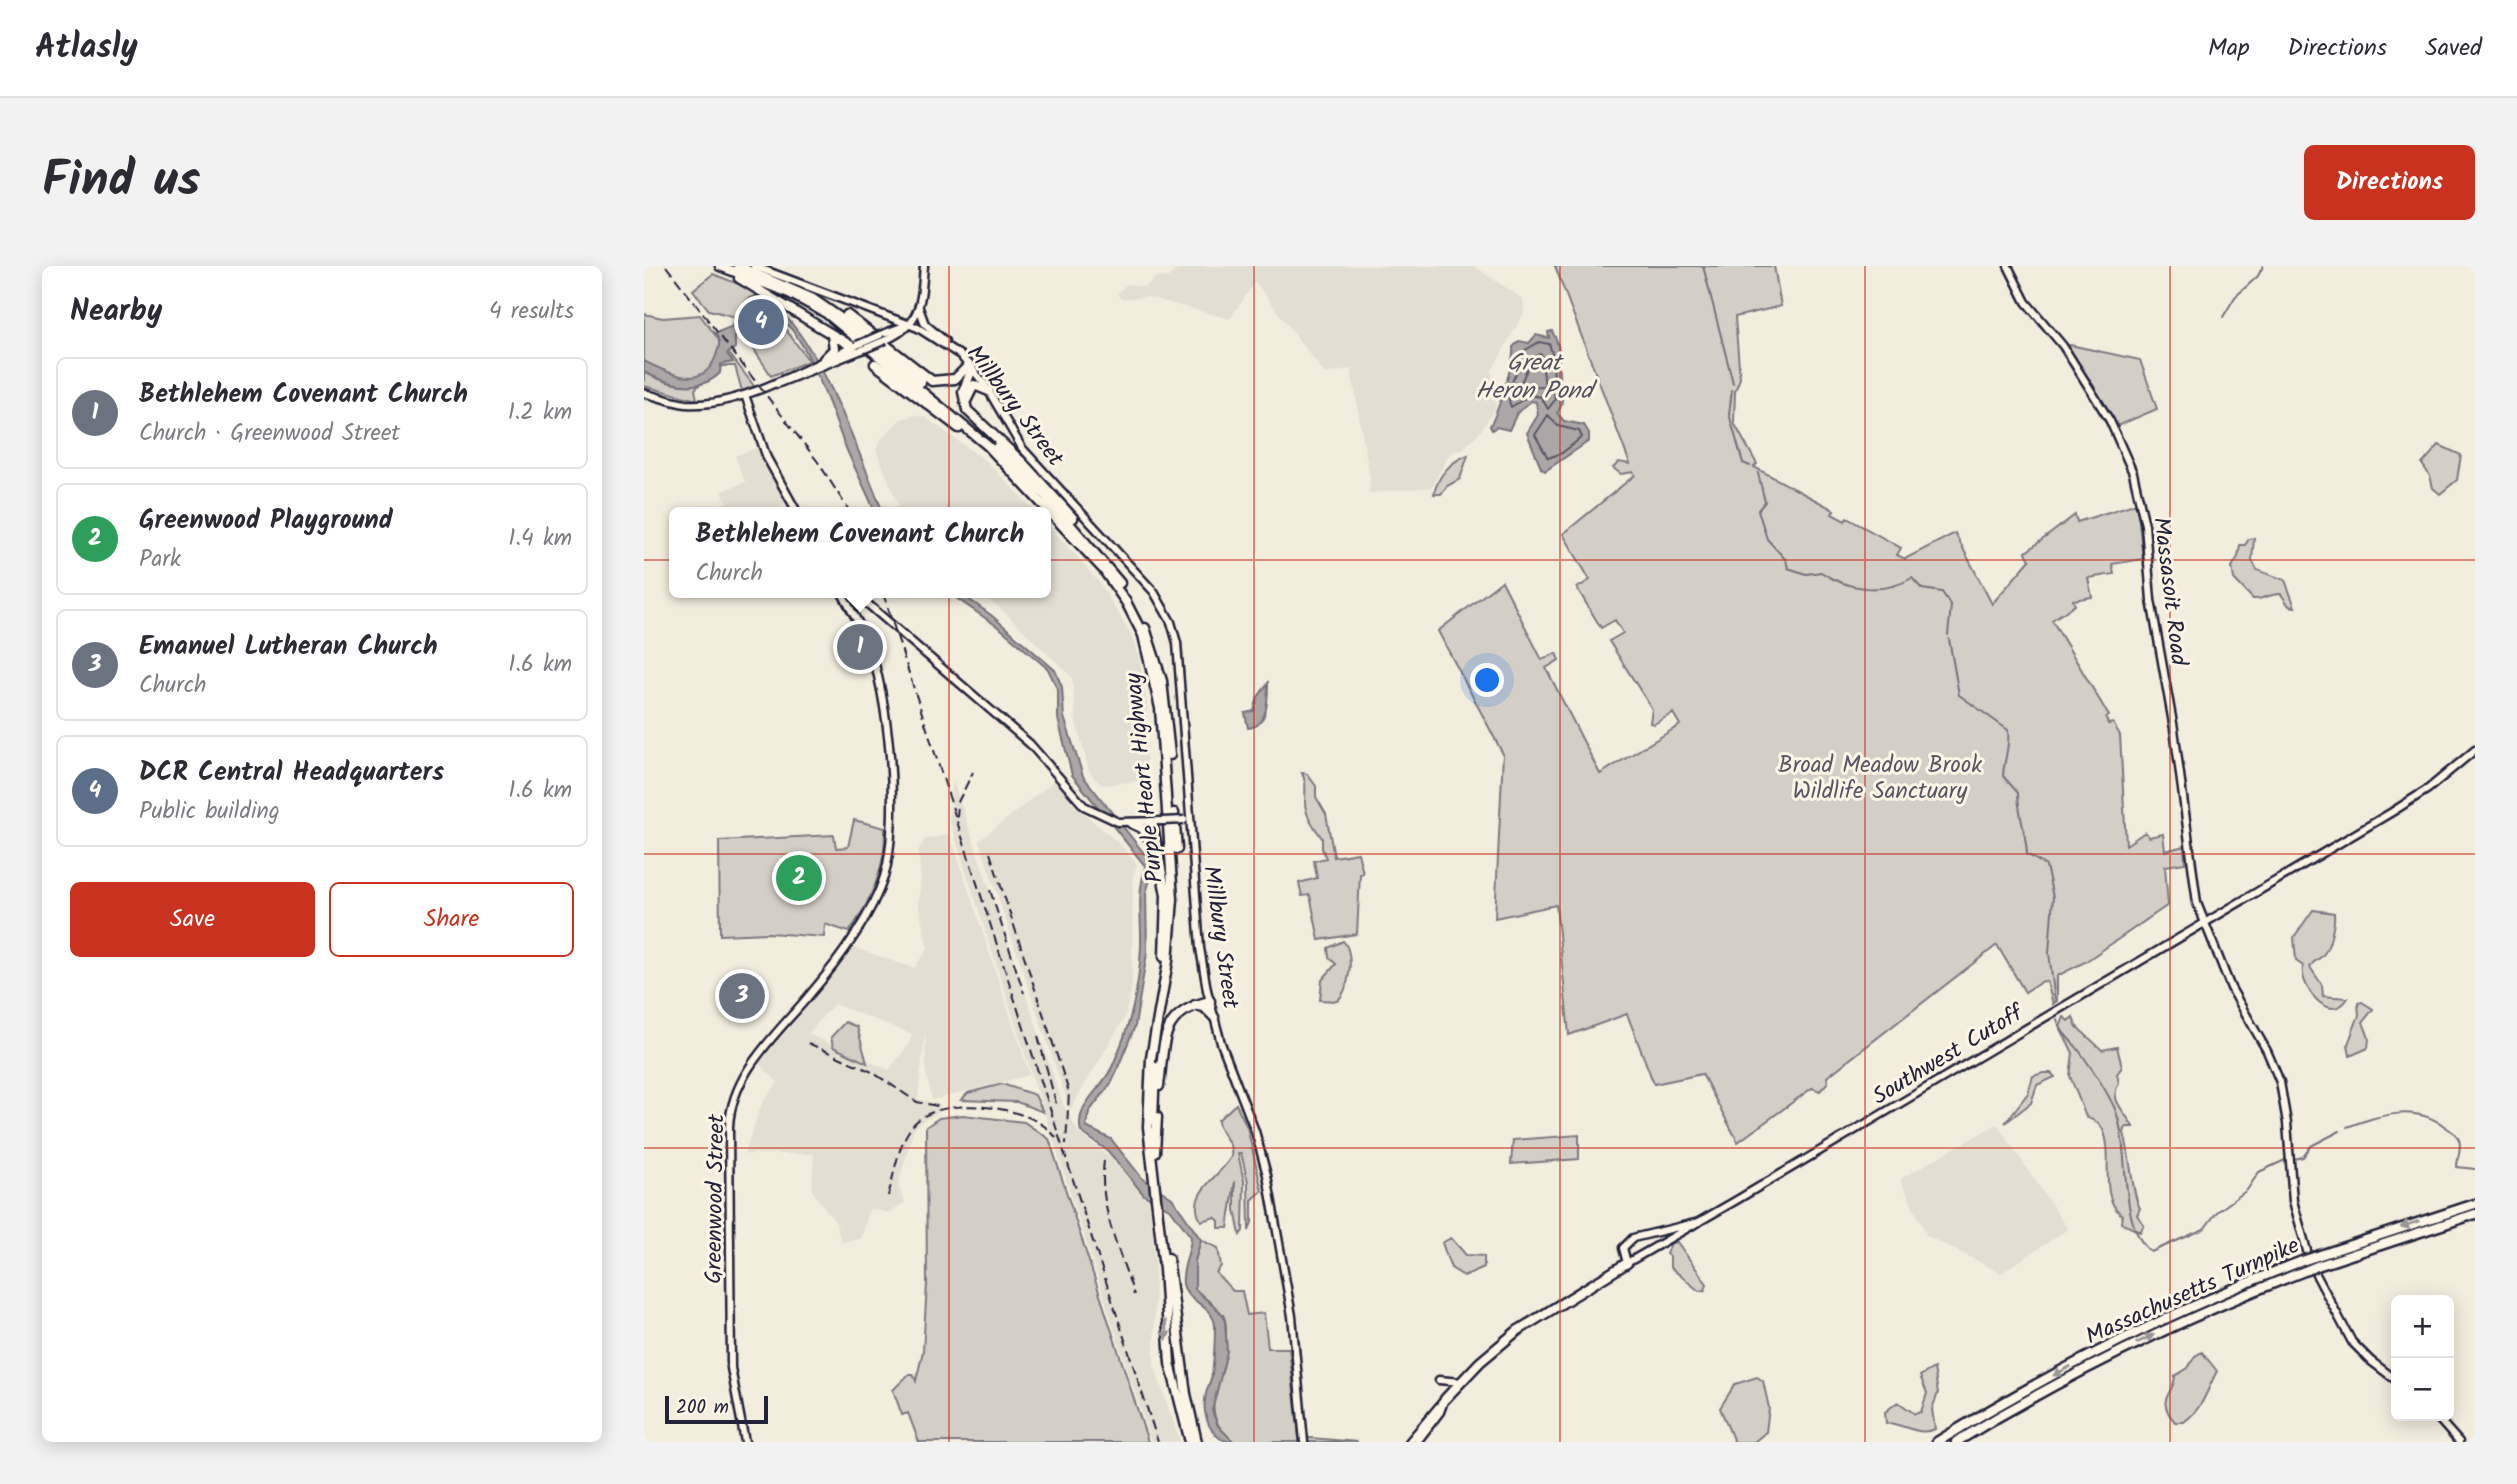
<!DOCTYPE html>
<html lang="en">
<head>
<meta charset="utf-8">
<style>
	:root { --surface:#fff; --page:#f2f2f3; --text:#2b2b33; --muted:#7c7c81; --line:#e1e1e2; --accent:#c8321e }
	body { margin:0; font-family:Kalam,sans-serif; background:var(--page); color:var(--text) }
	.controls { position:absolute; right:21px; bottom:21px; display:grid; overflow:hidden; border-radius:10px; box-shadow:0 4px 18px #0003 }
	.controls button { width:63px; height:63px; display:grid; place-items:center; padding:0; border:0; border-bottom:2px solid var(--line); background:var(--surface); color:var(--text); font:35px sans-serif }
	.scale { position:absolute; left:21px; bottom:18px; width:103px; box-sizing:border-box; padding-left:7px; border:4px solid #22223b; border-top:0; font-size:19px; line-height:24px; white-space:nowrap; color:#22223b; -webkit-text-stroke:5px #fcf5e5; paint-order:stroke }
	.you { position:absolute; left:844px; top:415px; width:24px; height:24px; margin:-18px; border:5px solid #fff; border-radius:50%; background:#1a73e8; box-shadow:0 0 0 10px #1a73e833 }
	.badge { display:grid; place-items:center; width:46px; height:46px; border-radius:50%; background:var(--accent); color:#fff; font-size:23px; font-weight:700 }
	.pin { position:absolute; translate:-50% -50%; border:4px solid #fff; box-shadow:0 2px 7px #0006 }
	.popup { position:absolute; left:25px; top:241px; width:382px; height:91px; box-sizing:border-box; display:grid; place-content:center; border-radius:10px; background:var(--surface); filter:drop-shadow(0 2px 5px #0005); font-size:23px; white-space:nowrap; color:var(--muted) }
	.popup b { font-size:26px; color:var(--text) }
	.popup::after { content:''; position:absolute; left:50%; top:100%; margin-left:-14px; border:14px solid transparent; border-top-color:var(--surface) }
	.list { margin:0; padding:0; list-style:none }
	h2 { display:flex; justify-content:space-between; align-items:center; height:91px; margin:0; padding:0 28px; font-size:30px }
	h2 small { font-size:23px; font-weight:400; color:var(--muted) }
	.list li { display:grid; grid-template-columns:46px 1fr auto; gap:21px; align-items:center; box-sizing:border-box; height:112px; margin:0 14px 14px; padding:0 14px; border:2px solid var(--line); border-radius:10px }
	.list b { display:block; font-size:26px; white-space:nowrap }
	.list p { margin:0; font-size:23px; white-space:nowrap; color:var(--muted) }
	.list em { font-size:23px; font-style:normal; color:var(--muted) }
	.actions { display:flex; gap:14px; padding:21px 28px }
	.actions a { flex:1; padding:16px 0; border:2px solid var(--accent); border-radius:10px; text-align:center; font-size:24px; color:var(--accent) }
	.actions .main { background:var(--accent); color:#fff }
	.map { position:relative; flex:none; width:1831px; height:1176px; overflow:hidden; border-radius:10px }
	header { display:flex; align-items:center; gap:42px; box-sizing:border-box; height:98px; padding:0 35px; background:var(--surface); border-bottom:2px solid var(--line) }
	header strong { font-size:33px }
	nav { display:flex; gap:38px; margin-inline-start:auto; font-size:24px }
	.intro { display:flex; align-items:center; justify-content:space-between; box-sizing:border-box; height:168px; padding:0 42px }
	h1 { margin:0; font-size:49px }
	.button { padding:18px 32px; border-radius:10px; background:var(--accent); color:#fff; font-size:24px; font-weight:700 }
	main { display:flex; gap:42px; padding:0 42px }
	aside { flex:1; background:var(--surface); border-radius:10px; box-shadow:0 4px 18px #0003 }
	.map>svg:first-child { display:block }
	.built { fill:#e3ded2; fill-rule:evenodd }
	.green { fill:#d4cfc6; stroke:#7b7880; stroke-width:2 }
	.water { fill:#aca7a6; stroke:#75727b; stroke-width:2 }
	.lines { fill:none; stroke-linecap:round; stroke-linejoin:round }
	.shore { stroke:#595766; stroke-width:2 }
	.stream { stroke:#75727b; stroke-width:2 }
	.major-casing { stroke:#22223b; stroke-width:11 }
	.highway-casing { stroke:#22223b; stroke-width:13 }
	.major { stroke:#fcf5e5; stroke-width:6 }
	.highway { stroke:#fcf5e5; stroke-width:8 }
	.rail { stroke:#22223b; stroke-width:2; stroke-dasharray:10 5; stroke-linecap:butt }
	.major-bridge-casing { stroke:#22223b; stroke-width:11; stroke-linecap:butt }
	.highway-bridge-casing { stroke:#22223b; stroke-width:13; stroke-linecap:butt }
	.major-bridge { stroke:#fcf5e5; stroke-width:6 }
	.highway-bridge { stroke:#fcf5e5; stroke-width:8 }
	.oneway { fill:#9a9698 }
	.grid { fill:none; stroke:#c8321e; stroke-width:2; stroke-opacity:0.55 }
	.labels { text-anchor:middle; stroke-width:6; stroke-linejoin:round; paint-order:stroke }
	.street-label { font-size:23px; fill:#22223b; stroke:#fcf5e5 }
	.park-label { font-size:23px; fill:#575665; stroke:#fcf5e5 }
	.water-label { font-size:24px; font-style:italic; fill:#525160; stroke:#fcf5e5 }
</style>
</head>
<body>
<header>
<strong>Atlasly</strong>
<nav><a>Map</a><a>Directions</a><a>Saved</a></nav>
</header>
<div class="intro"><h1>Find us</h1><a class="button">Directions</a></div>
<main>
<aside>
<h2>Nearby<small>4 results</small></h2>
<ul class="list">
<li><span class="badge" style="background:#6b7280">1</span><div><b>Bethlehem Covenant Church</b><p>Church · Greenwood Street</p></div><em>1.2 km</em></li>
<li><span class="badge" style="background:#2e9e5b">2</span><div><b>Greenwood Playground</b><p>Park</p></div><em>1.4 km</em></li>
<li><span class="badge" style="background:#6b7280">3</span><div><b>Emanuel Lutheran Church</b><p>Church</p></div><em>1.6 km</em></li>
<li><span class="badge" style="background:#5c6f8a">4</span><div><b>DCR Central Headquarters</b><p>Public building</p></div><em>1.6 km</em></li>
</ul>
<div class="actions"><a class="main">Save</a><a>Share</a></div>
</aside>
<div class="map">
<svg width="1831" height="1176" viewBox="0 0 1831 1176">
	<rect width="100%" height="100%" fill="#f3edde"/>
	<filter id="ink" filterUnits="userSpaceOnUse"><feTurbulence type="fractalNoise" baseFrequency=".0143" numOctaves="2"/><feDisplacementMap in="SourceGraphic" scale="14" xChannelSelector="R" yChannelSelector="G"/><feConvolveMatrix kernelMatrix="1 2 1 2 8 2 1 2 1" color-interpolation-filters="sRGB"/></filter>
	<g filter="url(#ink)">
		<path class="built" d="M 538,0 L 830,0 L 879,33 L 880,47 L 847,106 L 852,116 L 852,142 L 835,167 L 819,183 L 806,187 L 788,221 L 725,227 L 726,213 L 707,103 L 681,108 L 611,16 L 586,53 L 503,31 L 477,33 L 473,28 L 483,18 L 501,21 L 511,12 L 524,11 Z
			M 272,149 L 281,151 L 342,195 L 392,246 L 257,246 L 232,184 L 237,173 L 257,153 Z
			M 115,181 L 143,237 L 119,246 L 86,246 L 78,225 L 101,216 L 91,190 Z
			M 402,256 L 454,315 L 486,366 L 495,392 L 503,437 L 502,514 L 458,519 L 452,514 L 445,505 L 432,456 L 428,411 L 357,343 L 335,327 L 402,327 Z
			M 411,514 L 430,539 L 479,581 L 493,599 L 489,609 L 488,720 L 481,751 L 426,844 L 335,575 Z
			M 309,515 L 419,838 L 435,867 L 466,891 L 505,935 L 511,996 L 510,1099 L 536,1176 L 507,1176 L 305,553 Z
			M 306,568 L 386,809 L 288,834 L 282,807 L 281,765 L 274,833 L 296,839 L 296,846 L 277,856 L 269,865 L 254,920 L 261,936 L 245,947 L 226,942 L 217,973 L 197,976 L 192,957 L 168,925 L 170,888 L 100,888 L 118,837 L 134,816 L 114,797 L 147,760 L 203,686 L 211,682 L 270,702 L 284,683 L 274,636 L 277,614 L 274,585 L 281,573 ZM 190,738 L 268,768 L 265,778 L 245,804 L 164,768 Z
			M 1353,858 L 1424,963 L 1357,1007 L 1283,970 L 1256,913 Z"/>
		<path class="green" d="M 911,0 L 1130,0 L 1137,40 L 1091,51 L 1096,112 L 1091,125 L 1090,157 L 1113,198 L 1110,201 L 1190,244 L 1188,248 L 1201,255 L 1203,252 L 1257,282 L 1253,289 L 1261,293 L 1311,267 L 1348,338 L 1386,294 L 1382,286 L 1431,249 L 1433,256 L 1493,237 L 1499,293 L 1468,298 L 1470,308 L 1444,312 L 1448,331 L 1429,334 L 1431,339 L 1408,354 L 1465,450 L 1462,452 L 1464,458 L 1469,457 L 1476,469 L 1482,579 L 1501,566 L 1505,571 L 1519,568 L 1521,585 L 1540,580 L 1541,597 L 1521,600 L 1524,639 L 1441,696 L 1413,710 L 1413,735 L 1409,738 L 1403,716 L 1399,715 L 1381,726 L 1353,679 L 1183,811 L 1184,816 L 1176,825 L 1168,822 L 1094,876 L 1058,808 L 1010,818 L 983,748 L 925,769 L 912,639 L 851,652 L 859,488 L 794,365 L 858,315 L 898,394 L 912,387 L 915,394 L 902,402 L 956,508 L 1036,459 L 1029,447 L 1010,458 L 1006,457 L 1008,443 L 965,375 L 979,367 L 971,354 L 957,362 L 933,322 L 946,314 L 919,268 L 991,209 L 989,206 L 977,208 L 969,202 L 975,196 L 986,198 Z
			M 69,8 L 117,27 L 103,33 L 92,51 L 65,44 L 49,24 Z
			M 114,42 L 128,45 L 165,95 L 127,110 C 119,93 79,52 114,42 Z
			M 0,48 L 19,52 L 56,49 L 110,120 L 98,125 L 91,100 L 76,100 L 51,123 L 53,134 L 0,120 Z
			M 1426,79 L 1496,94 L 1513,143 L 1473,160 L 1424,82 Z
			M 1795,179 L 1817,189 L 1813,214 L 1796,228 L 1789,222 L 1786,210 L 1778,198 Z
			M 824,189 L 816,213 L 803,220 L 797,228 L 790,228 C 794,209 807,195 824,189 Z
			M 1610,272 L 1608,294 L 1613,304 L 1641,314 L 1651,341 L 1645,340 L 1637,328 C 1626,327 1620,334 1609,333 L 1590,313 L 1588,301 L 1594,291 L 1596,279 L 1601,279 L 1605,273 Z
			M 658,507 L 663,508 L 672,520 L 672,531 L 682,548 L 690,591 L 714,587 L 719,607 L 716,608 L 713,668 L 675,674 L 666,629 L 658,630 L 655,617 L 673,612 L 670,595 L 682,592 L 678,583 L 678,572 C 671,562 661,550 661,536 C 661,524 663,518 658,507 Z
			M 210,554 L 241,562 C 242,601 228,634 205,666 L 181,658 L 180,671 L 125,667 L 76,669 L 75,575 L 190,569 L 192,582 L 204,581 Z
			M 1669,644 L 1690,647 C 1691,657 1686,683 1678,690 C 1673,695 1670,694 1666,701 L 1678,719 L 1679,730 L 1704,732 C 1687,760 1655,722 1659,700 L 1652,695 L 1650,671 Z
			M 699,675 C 711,686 706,725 693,735 L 676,734 L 678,714 L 692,698 L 685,691 L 684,682 Z
			M 1718,736 L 1729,743 L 1719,756 L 1725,772 L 1724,782 L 1706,790 L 1704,778 L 1715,749 L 1714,737 Z
			M 1420,751 L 1424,755 L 1429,751 L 1432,760 L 1458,784 L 1473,781 L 1478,801 L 1473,808 L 1475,817 C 1464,835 1483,847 1489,861 L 1482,861 L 1480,867 C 1486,885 1488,930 1496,942 L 1493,949 L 1500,959 L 1496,966 L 1477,957 L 1478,949 C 1453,930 1471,889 1459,864 C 1456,856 1448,854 1442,851 L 1426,810 L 1429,787 L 1416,761 Z
			M 201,756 L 213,761 L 223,797 L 189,781 L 187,771 Z
			M 1399,807 L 1407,807 L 1411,811 L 1393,819 L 1387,837 L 1361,857 L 1384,827 L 1389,810 Z
			M 358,818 L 391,829 L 399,846 L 373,836 L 317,834 L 324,827 Z
			M 592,838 L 603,861 L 618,925 L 608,934 L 608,956 L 605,965 L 604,916 L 597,887 L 594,888 L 600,915 L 599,965 L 596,969 L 591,944 L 591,915 L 584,962 L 575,962 L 575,955 L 571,951 L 557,955 C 541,927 575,912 587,891 C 590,874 574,869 574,854 Z
			M 319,849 L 380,856 L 405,873 L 504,1176 L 275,1176 L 264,1147 L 258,1149 L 249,1124 L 265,1108 L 269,1108 L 272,1115 L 279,1085 L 283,1018 L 282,861 L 295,852 Z
			M 935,869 L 935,893 L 867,898 L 869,874 Z
			M 807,972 L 822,989 L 840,990 L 840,1001 L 820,1010 L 807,1002 L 798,977 Z
			M 557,974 L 574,982 L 577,1000 L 572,1007 L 589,1025 L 598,1025 L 603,1049 L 620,1047 L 624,1082 L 645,1082 L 655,1171 L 714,1176 L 590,1176 C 548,1145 584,1111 582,1071 C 582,1064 583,1055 579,1049 C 572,1039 559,1032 551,1023 L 551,994 Z
			M 1033,976 L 1063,1018 L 1061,1024 L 1055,1025 L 1026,1001 L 1026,991 L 1022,988 L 1027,977 Z
			M 1558,1086 L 1573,1105 C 1562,1126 1560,1141 1540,1156 L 1531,1156 C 1510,1131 1530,1130 1531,1110 L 1544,1102 L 1551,1090 Z
			M 1290,1102 L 1294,1127 L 1288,1143 L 1291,1163 C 1274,1171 1259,1157 1242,1157 L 1241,1146 L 1254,1136 L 1271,1148 L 1277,1146 L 1283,1127 L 1276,1110 Z
			M 1113,1111 L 1119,1115 L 1125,1142 L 1122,1166 L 1110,1176 L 1090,1176 L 1076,1142 L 1091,1118 Z"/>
		<path class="water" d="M 117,27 C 176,70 210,177 239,246 L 231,246 C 222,224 211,203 202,182 C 188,150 154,29 107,43 L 91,69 L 91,82 L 83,88 L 89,96 L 77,98 L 76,107 C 55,128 25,119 0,106 L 0,95 C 24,107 58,125 71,92 C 75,81 78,77 71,67 L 87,61 L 101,37 Z
			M 908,65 C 918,81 914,91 915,107 C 915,122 923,135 913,147 L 920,155 L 940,159 L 945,167 L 945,175 L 901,205 L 897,202 L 883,167 L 894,149 L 892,136 L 887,135 L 873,147 L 865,164 L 852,161 L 848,164 L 846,160 C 853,148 871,95 869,81 L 875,75 L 885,77 L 892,69 L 905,72 L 904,66 Z
			M 305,327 L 316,327 L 347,349 L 411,404 L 418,421 L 420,451 L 439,510 L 510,600 L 502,627 L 503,687 L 491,760 L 468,816 L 445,846 L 442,861 L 467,873 L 498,912 L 528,932 L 557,974 L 551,995 L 551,1023 L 579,1049 L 581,1056 L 583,1086 L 568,1145 L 574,1160 L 590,1176 C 567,1176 557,1149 562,1128 C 563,1122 567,1115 568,1108 C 570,1093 571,1075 571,1060 C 570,1040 543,1036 539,1018 C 537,1003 547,985 547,971 L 527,944 L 500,929 L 464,885 L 437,866 C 430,839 457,825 468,801 C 486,761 495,725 497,681 C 498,652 492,627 502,601 L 428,509 L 414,453 L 414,424 L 404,403 L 357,363 Z
			M 624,417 C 624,432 624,461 604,462 L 601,447 L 610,445 L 614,431 Z"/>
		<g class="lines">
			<path class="shore" d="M 895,76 L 905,78 C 913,96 907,115 911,134 L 904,143 L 897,131 L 886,129 L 867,141 C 858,122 878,105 878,86 Z
				M 896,88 L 902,93 L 899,104 L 901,120 L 879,121 L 877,117 L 887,93 Z
				M 904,149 L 914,160 L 935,165 L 938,171 L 918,187 L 904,192 L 891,169 Z"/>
			<path class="stream" d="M 1059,0 L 1089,117
				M 1579,51 L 1591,31 L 1614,10 L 1619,0
				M 1088,124 L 1085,148 L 1099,197 L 1106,200
				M 1114,207 L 1121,236 L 1114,244 L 1123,273 L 1142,294 L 1144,302 L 1162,308 L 1177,306 C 1203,324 1239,329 1268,312 L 1278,323 L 1298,326 L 1307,340 L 1304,369
				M 1305,373 L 1315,429 L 1364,464 C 1366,483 1360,492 1359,510 L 1374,527 C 1374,548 1382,566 1383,588 L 1402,600 L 1409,631 L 1405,687 L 1411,735
				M 1413,753 C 1416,766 1426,773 1434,783 C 1447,801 1462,823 1471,843 C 1487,882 1473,959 1507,986 L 1560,963 L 1573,946 L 1603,924 L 1615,906 L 1641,894
				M 1703,861 C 1737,849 1771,837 1803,862 C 1807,865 1813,868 1815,874 C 1818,881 1813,893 1813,901 L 1831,903
				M 1650,893 L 1659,891 L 1667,880 L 1696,865"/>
			<g class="major-casing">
				<path id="major" d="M 110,0 L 274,62 L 316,89 L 340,117 L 378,182 L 510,326 L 527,356 L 533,377 L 556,682 L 563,724 L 577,777 L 611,865 L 623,909 L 648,1050 L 660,1176
					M 1364,0 L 1382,36 L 1419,80 L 1466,155 L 1489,207 L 1501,259 L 1507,334 L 1530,463 L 1553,637 L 1587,722 L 1623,785 L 1636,816 L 1643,857 L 1649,935 L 1667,999 L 1708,1076 L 1727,1095 L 1752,1114
					M 275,42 L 281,58 L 301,75
					M 236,69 L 263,59
					M 242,74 C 278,58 277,35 280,0
					M 133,118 L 218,84
					M 0,127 C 14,131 28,136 42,138 C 95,142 161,102 209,81
					M 101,129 L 123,192 L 153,246
					M 211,327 L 386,478 L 440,540 L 474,556 L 519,555
					M 1055,956 L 989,972 L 979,982 L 983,997 L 1091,935 L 1748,546 L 1784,523 L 1831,484
					M 795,1114 L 817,1116
					M 1792,1150 L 1815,1176
					M 101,1176 L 87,1102 L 85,861 C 87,808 131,770 163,732 C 192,698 226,654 240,611 C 257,555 245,428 223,374 C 216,358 206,343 198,327
					M 765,1176 L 801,1133
					M 773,1176 L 796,1146 L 800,1135"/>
			</g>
			<g class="highway-casing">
				<path id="highway" d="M 76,0 L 145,27 L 182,47 L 344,180 L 459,303 L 482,336 L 499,369 L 516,442 L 529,633 L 524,695 L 507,792 L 504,861 L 520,1003 L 526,1097 L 546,1176
					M 94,0 L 169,33 L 218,67
					M 95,12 L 209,81
					M 203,49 L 288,115 L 311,113 L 325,99
					M 228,75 L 277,116
					M 180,93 L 190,83 L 188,69
					M 231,98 L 315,162
					M 328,103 L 319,126 L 323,144 L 379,197 L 429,252
					M 322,135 L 330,119 L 345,125
					M 353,181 L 401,229 L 476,317
					M 501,362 L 518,415 L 526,489
					M 530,547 L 533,583
					M 508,556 L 522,629 L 520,691
					M 487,557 L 498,562 L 509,578
					M 551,739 L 560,741 L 570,751
					M 515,820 C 521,775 515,747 566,735
					M 509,854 L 511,801
					M 511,886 L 513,851
					M 1670,991 L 1831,938
					M 524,992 L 542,1128 L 553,1176
					M 1673,1000 L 1831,948
					M 801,1133 L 836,1096 L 873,1065 L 983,997
					M 1293,1176 C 1409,1104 1531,1044 1658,995
					M 1312,1176 C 1423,1108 1541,1051 1663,1004"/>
			</g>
			<use href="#major" class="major"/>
			<use href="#highway" class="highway"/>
			<path class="rail" d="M 22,0 L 174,196 L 206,246
				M 0,1 L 1,2
				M 239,327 L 514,1176
				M 313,552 L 314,536 L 329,506
				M 346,587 L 425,826 L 422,878
				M 346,624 L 380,727
				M 394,770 L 413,841
				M 164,777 L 228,806 L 273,836 L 298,841
				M 460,895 C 454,941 476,985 490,1029
				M 244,930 C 251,907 254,872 273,855 C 302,829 391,839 412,872"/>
			<g class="major-bridge-casing">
				<path id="major-bridge" d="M 213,79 L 236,69
					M 218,84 L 242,74
					M 519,555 L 540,554"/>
			</g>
			<g class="highway-bridge-casing">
				<path id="highway-bridge" d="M 1658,995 L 1670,991
					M 1663,1004 L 1673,1000"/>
			</g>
			<use href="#major-bridge" class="major-bridge"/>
			<use href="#highway-bridge" class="highway-bridge"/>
		</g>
		<defs><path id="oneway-solid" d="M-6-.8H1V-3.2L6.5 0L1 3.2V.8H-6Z" transform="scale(1.75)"/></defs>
		<g class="oneway">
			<use href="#oneway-solid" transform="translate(1766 958) rotate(162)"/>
			<use href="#oneway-solid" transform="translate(522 1064) rotate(86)"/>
			<use href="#oneway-solid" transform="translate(1501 1073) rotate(-26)"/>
			<use href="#oneway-solid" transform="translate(1418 1105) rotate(152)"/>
		</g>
	</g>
	<path class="grid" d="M 305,0 L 305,1176M 610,0 L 610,1176M 916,0 L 916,1176M 1221,0 L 1221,1176M 1526,0 L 1526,1176M 0,294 L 1831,294M 0,588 L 1831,588M 0,882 L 1831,882"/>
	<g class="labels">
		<g class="street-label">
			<text transform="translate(372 139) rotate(53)" y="8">Millbury Street</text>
			<text transform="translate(1527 325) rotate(83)" y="8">Massasoit Road</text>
			<text transform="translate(499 512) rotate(-96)" y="8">Purple Heart Highway</text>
			<text transform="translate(578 671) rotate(82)" y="8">Millbury Street</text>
			<text transform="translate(1303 788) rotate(-31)" y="8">Southwest Cutoff</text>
			<text transform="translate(70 933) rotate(-89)" y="8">Greenwood Street</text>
			<text transform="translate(1548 1024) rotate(-24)" y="8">Massachusetts Turnpike</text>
		</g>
		<g class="park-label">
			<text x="1236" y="506">Broad Meadow Brook<tspan x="1236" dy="26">Wildlife Sanctuary</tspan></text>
		</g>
		<g class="water-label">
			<text x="890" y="104">Great<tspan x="890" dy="28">Heron Pond</tspan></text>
		</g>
	</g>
</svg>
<div class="controls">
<button>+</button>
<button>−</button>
</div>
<div class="scale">200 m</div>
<div class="you"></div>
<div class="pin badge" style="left:216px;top:381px;background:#6b7280">1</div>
<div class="popup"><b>Bethlehem Covenant Church</b>Church</div>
<div class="pin badge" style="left:155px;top:612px;background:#2e9e5b">2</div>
<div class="pin badge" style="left:98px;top:730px;background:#6b7280">3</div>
<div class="pin badge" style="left:117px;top:56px;background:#5c6f8a">4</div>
</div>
</main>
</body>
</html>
